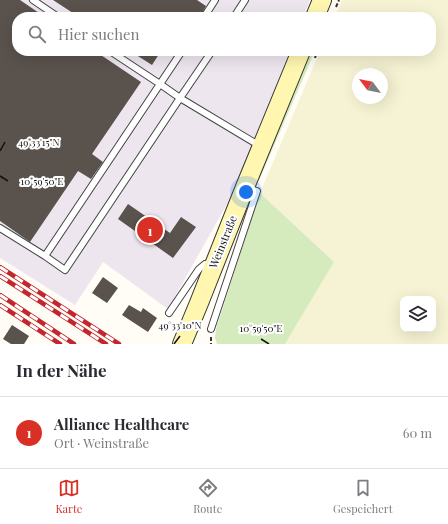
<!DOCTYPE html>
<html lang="de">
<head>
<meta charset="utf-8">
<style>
	:root { --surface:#fff; --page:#f2f2f3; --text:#2b2b33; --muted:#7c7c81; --line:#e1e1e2; --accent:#d93025 }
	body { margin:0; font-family:"Playfair Display",serif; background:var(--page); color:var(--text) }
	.controls { position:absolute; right:12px; bottom:12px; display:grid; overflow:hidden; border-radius:8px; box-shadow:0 4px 16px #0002 }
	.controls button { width:36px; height:36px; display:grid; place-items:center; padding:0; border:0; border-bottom:1px solid var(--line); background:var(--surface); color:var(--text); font:20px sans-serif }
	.compass { position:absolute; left:352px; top:68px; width:36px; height:36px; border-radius:50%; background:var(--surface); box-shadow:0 4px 16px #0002; rotate:302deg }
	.you { position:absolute; left:246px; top:192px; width:14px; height:14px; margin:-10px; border:3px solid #fff; border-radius:50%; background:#1a73e8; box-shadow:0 0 0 6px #1a73e833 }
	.badge { display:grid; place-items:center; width:26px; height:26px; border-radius:50%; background:var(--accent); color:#fff; font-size:13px; font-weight:700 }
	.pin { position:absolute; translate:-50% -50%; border:2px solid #fff; box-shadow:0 1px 4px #0006 }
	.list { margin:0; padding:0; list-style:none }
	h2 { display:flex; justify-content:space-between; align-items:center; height:52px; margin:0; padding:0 16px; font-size:17px }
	h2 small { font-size:13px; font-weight:400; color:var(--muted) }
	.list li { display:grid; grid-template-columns:26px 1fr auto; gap:12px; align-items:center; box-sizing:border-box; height:72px; padding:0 16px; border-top:1px solid var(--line) }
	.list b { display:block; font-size:15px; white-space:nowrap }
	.list p { margin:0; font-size:13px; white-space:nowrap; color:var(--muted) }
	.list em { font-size:13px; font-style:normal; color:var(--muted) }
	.icon { flex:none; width:22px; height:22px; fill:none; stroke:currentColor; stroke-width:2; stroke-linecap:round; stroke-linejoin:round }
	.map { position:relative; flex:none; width:448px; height:344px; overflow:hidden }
	.search { position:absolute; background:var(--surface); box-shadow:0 4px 16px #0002; left:12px; right:12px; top:12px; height:44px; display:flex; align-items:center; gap:10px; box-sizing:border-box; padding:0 14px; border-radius:16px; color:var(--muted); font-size:15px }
	.sheet { height:124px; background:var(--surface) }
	nav { display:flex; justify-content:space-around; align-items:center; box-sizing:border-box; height:56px; border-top:1px solid var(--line); background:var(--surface); font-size:11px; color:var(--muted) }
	nav a { display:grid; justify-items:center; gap:2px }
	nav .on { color:var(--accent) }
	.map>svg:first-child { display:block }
	.industrial { fill:#eee6ef }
	.farmland { fill:#f6f3d4; fill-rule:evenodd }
	.green { fill:#d5ebbd }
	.building { fill:#5a524d }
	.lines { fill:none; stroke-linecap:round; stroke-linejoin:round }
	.service-casing { stroke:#444; stroke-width:8 }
	.secondary-casing { stroke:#333; stroke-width:20 }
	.path { stroke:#333; stroke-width:2; stroke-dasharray:4 2; stroke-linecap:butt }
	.service { stroke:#fff; stroke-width:6 }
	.secondary { stroke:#fff6b0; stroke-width:18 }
	.rail-casing { stroke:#c4262e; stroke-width:4.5 }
	.rail { stroke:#fff; stroke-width:3; stroke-dasharray:9; stroke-linecap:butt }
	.ticks { fill:none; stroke:#111; stroke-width:1.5 }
	.labels { text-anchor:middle; stroke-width:4; stroke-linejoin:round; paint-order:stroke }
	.street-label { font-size:11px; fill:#111; stroke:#fff }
	.ticks-label { font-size:10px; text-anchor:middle; fill:#111; stroke:#fff; stroke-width:4; stroke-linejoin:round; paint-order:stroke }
</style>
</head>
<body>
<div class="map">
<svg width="448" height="344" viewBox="0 0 448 344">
	<rect width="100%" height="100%" fill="#fffdf5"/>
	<path class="industrial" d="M 0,0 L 310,0 L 303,17 L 17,17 L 17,51 L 290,51 L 240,178 L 232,195 L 168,309 L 103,262 L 75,305 L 0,258 Z"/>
	<path class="farmland" d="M 342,0 L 448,0 L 448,344 L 285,344 L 334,262 L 260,193 L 320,51 L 431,51 L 431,17 L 335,17 ZM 358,74 L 382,74 L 382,98 L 358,98 ZM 403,299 L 433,299 L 433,329 L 403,329 Z"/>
	<path class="green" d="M 308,51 L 315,51 L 260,178 L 257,181 Z
		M 260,193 L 334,262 L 285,344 L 217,344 L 215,338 L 216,329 Z"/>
	<path class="building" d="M 0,0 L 20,0 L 45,17 L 17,17 L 17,51 L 95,51 L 141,82 L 92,154 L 103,162 L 91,179 L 78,171 L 30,242 L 0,221 Z
		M 53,0 L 197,0 L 206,6 L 200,17 L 79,17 Z
		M 130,51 L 161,51 L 152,65 Z
		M 128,204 L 170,233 L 181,217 L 196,227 L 173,258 L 118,219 Z
		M 103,277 L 118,288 L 107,303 L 92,293 Z
		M 129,305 L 141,312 L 143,308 L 157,318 L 148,332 L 122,315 Z
		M 12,325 L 29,336 L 24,344 L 11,344 L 3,339 Z"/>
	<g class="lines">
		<g class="service-casing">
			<path id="service" d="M 33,0 L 58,17
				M 204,17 L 215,0
				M 234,17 L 245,0
				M 110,51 L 160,84 L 182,51
				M 212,51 L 180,98 L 160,84 L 45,256 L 65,270 L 180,98 L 260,146
				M 0,228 L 45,256
				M 169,313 L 199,269 L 205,264 L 212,263
				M 211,329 L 257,191 L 247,188"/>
		</g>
		<g class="secondary-casing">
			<path id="secondary" d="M 315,17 L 322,0
				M 182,344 L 199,303 L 245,187 L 301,51"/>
		</g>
		<path class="path" d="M 336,7 L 339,0
			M 315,58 L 317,51
			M 211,337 L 211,344"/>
		<use href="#service" class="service"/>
		<use href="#secondary" class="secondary"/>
		<g class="rail-casing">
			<path id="rail" d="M 0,267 L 119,344
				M 0,276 L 106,344
				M 0,295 L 74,344
				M 0,305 L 60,344"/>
		</g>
		<use href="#rail" class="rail"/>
	</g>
	<path class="ticks" d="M 0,151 L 5,142M 0,176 L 8,181M 261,339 L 269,344M 174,344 L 180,336"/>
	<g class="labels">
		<g class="street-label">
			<text transform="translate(223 242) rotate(-68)" y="4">Weinstraße</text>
		</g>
	</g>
	<g class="ticks-label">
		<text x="39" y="146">49°33'15"N</text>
		<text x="42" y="185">10°59'50"E</text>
		<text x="180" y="329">49°33'10"N</text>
		<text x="261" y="332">10°59'50"E</text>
	</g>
</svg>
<div class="controls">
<button><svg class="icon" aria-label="layers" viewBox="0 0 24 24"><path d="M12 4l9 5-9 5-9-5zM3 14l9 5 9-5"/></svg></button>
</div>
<svg class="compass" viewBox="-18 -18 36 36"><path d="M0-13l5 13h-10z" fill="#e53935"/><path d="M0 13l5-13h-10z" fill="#7c7c81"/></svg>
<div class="you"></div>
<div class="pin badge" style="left:150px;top:230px">1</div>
<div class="search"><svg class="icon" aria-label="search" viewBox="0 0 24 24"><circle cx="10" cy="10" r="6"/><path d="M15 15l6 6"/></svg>Hier suchen</div>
</div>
<section class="sheet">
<h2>In der Nähe<small></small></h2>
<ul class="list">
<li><span class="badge">1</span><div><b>Alliance Healthcare</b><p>Ort · Weinstraße</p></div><em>60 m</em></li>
</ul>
</section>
<nav>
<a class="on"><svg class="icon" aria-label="map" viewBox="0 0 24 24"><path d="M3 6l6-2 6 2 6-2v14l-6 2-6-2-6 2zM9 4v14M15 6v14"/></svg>Karte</a>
<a><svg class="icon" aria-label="directions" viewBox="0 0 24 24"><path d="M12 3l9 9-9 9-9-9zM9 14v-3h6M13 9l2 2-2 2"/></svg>Route</a>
<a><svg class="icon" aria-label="saved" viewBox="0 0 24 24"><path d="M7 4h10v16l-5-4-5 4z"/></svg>Gespeichert</a>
</nav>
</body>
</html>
